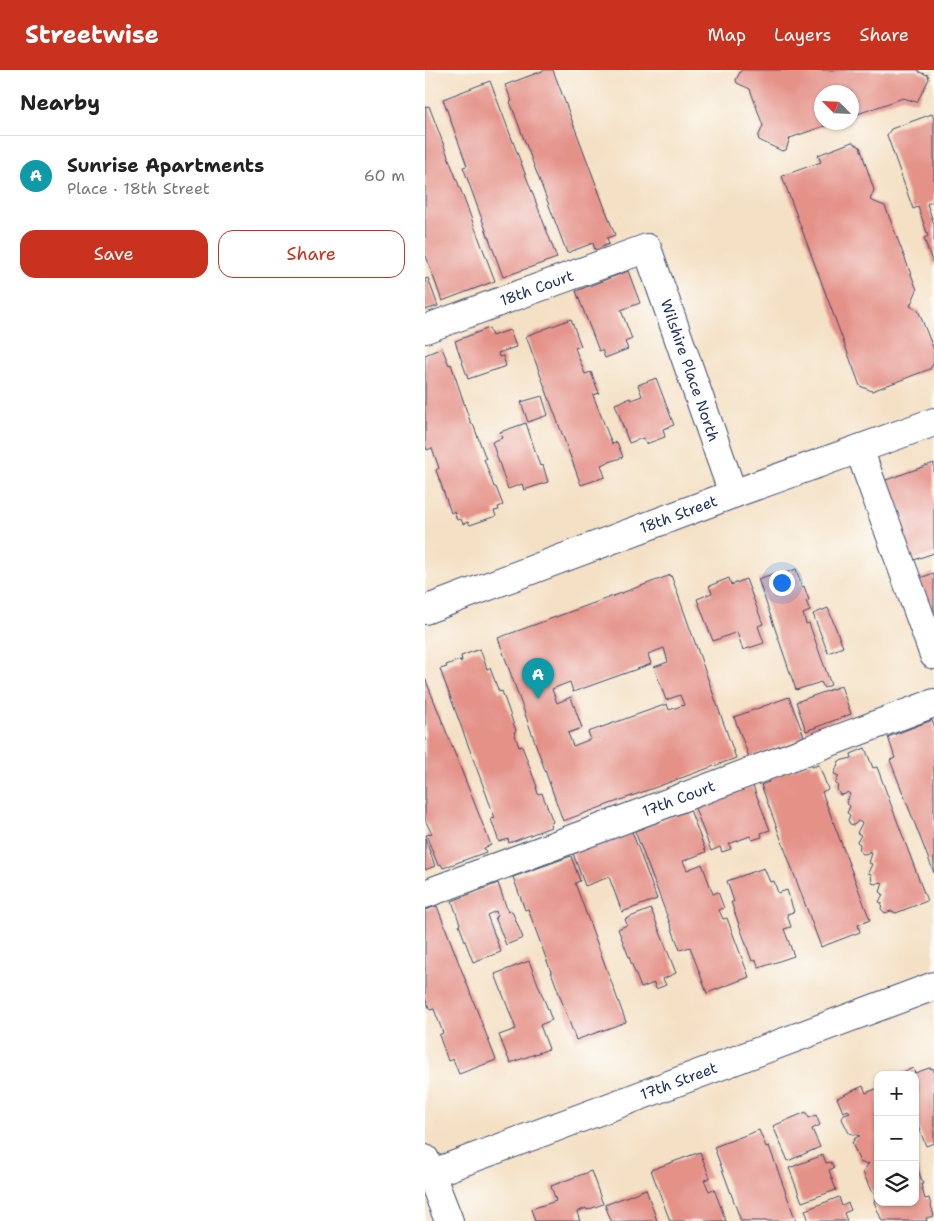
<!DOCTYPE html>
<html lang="en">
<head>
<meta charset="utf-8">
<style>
	:root { --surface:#fff; --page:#f2f2f2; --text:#222; --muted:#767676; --line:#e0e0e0; --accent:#c8321e }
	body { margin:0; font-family:"Shantell Sans",sans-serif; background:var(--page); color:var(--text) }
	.controls { position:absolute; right:15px; bottom:15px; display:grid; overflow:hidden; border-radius:10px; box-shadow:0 1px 4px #0004 }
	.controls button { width:45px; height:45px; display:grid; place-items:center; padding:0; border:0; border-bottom:1px solid var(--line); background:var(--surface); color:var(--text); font:25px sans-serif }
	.compass { position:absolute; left:389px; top:15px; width:45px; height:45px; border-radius:50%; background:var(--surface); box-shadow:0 1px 4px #0004; rotate:294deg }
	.you { position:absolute; left:356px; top:512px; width:18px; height:18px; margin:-12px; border:4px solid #fff; border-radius:50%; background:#1a73e8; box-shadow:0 0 0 8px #1a73e833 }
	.badge { display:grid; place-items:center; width:32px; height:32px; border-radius:50%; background:var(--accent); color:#fff; font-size:16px; font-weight:700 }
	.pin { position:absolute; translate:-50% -41px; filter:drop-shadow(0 1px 2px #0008) }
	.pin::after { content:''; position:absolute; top:26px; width:18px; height:15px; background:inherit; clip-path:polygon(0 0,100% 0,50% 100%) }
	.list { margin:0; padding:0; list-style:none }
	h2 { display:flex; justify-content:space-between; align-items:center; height:65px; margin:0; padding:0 20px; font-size:21px }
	h2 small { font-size:16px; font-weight:400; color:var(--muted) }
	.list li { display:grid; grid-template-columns:32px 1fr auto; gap:15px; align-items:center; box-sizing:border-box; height:80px; padding:0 20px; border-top:1px solid var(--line) }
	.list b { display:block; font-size:19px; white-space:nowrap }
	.list p { margin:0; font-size:16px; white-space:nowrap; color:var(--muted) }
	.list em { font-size:16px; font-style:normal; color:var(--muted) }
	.actions { display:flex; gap:10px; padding:15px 20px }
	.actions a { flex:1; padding:11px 0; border:1px solid var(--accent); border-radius:15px; text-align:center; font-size:18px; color:var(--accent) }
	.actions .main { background:var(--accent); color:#fff }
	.icon { flex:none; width:28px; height:28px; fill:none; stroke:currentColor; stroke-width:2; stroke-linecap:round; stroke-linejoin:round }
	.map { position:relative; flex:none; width:509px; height:1151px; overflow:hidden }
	header { display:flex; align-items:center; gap:30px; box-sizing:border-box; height:70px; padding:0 25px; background:var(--accent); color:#fff }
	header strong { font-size:24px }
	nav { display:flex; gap:28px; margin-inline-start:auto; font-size:18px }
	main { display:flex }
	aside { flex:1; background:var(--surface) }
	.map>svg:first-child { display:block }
	.building { fill:#e49188; fill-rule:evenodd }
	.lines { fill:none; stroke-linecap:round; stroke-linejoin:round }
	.minor-casing { stroke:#3c4a6d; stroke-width:30 }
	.minor { stroke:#fff; stroke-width:28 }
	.labels { text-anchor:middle; stroke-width:4.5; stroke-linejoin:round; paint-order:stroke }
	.street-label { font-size:15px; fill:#1b2f5e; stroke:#fdfcf7 }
</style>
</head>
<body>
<header>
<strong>Streetwise</strong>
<nav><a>Map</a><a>Layers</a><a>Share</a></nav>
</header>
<main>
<aside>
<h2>Nearby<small></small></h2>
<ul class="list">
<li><span class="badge" style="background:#0f9aa8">A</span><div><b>Sunrise Apartments</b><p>Place · 18th Street</p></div><em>60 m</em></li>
</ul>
<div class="actions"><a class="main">Save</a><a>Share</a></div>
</aside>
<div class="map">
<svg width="509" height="1151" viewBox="0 0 509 1151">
	<rect width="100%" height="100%" fill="#fdfcf7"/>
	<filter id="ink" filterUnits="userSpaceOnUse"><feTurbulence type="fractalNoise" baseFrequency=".02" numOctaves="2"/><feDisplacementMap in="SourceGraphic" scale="10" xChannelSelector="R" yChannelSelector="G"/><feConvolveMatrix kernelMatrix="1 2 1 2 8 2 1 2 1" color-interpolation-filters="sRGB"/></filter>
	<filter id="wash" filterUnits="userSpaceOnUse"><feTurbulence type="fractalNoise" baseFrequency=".0096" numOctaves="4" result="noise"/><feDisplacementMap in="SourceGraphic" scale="20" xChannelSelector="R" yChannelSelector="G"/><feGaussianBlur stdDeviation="1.12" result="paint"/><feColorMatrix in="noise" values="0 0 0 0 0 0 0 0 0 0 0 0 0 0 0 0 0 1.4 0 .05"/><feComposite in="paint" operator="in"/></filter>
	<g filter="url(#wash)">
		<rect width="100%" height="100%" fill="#f4e0c4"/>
		<g id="blocks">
			<path class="building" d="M 120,0 L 128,0 L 190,165 L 182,168 L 184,174 L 170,180 L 168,173 L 142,183 L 85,32 L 87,31 L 80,15 Z
				M 316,0 L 494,0 L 494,2 L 503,5 L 504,9 L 492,32 L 478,28 L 427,46 L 427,22 L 397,22 L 397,52 L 408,53 L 365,68 L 361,80 L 357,81 L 334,70 L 333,67 L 338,56 L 325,19 L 312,13 L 311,10 Z
				M 65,11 L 132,188 L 78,207 L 38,97 L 42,96 L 18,29 Z
				M 4,36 L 70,211 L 17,231 L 0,183 L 0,37 Z
				M 507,44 L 509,49 L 509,131 L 502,134 L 509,154 L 509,197 L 499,168 L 503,166 L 493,137 L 488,139 L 462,65 L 466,59 Z
				M 427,72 L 435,77 L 449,120 L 445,130 L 460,136 L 492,220 L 485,236 L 493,240 L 509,280 L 509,293 L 505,299 L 447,321 L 435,316 L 357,106 L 396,92 L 393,85 Z
				M 203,201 L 215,233 L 196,240 L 207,269 L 200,272 L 203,279 L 180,288 L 177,280 L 174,281 L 151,221 Z
				M 3,208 L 13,236 L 0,240 L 0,209 Z
				M 146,249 L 156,276 L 150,278 L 160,304 L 166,302 L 174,323 L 168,325 L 187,374 L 192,372 L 198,387 L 176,395 L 180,407 L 156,415 L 101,266 Z
				M 64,258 L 67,266 L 85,260 L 91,277 L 73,283 L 74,287 L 78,286 L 81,296 L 43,309 L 30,271 Z
				M 17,278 L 24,295 L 26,294 L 46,354 L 48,354 L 61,389 L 59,389 L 69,417 L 71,417 L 78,435 L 73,437 L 74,440 L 69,441 L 71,446 L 45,455 L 43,452 L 38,454 L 36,449 L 32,450 L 29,441 L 26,443 L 11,400 L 14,398 L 7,378 L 2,380 L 0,374 L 0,285 Z
				M 231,308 L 249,355 L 238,359 L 240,367 L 221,374 L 218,368 L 204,373 L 190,334 L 205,328 L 206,330 L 217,326 L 213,315 Z
				M 117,326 L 123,345 L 103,352 L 96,332 Z
				M 101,353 L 115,396 L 118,395 L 123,412 L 99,420 L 97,414 L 83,419 L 67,372 L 77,368 L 75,362 Z
				M 509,393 L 509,483 L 486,491 L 458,411 Z
				M 371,499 L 377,517 L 379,516 L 384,530 L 381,531 L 385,541 L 378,544 L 381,554 L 384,553 L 406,615 L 399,618 L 396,612 L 371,620 L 333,509 L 354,502 L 355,505 Z
				M 509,503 L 509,549 L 492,509 Z
				M 246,505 L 311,688 L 138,751 L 73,568 ZM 239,578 L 243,592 L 229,597 L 241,630 L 255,625 L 259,635 L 244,640 L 242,634 L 163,662 L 166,669 L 148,676 L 143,663 L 157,658 L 146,627 L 132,633 L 127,619 L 145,612 L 148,622 L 226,594 L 223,584 Z
				M 304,508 L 306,515 L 321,509 L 338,554 L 333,556 L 339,573 L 318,580 L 312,562 L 288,571 L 272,529 L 287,523 L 284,516 Z
				M 403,538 L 418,577 L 403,583 L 388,544 Z
				M 55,579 L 62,599 L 65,598 L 74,622 L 77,621 L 91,661 L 89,662 L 94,677 L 97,676 L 112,717 L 111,717 L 113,724 L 117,723 L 128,752 L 125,754 L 126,757 L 84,773 L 83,769 L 74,772 L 66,749 L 70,748 L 15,599 L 22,597 L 21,595 L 35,590 L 35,592 L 37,591 L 36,586 Z
				M 0,608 L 66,775 L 59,778 L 61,782 L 18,798 L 16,794 L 13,795 L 1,765 L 7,764 L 0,750 Z
				M 416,616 L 426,644 L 381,661 L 371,632 Z
				M 364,627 L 379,666 L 324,687 L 309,647 Z
				M 507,650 L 509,655 L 509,803 L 465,690 L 470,688 L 463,667 Z
				M 440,678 L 448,698 L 452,697 L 502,831 L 471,843 L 466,841 L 460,843 L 456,839 L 457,833 L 454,832 L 458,824 L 455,822 L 458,813 L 455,812 L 450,814 L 447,813 L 446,804 L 443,803 L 447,794 L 444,793 L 447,783 L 444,781 L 444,783 L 438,784 L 434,781 L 435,774 L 432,772 L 436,765 L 432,763 L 437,753 L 433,751 L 429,755 L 425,754 L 423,750 L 425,745 L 422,743 L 425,736 L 421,733 L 425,724 L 422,722 L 421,724 L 415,725 L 412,719 L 413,715 L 410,714 L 414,706 L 409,704 L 414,691 L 427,688 L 426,684 Z
				M 386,693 L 387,697 L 394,695 L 403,719 L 397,722 L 445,850 L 433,855 L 435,862 L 396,877 L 336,715 L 344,712 L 342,708 Z
				M 328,716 L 345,760 L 336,763 L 337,767 L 327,770 L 325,766 L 304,774 L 306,779 L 297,782 L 295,777 L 286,781 L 270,738 Z
				M 265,740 L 281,782 L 258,791 L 262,800 L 277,794 L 288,824 L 293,822 L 299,838 L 294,840 L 298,849 L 302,848 L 324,907 L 282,923 L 265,877 L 255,880 L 210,761 Z
				M 205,756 L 232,829 L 197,842 L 184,807 L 160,816 L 146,778 Z
				M 0,768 L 10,796 L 0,800 Z
				M 146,786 L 155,811 L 150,813 L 201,952 L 151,970 L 103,839 L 100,840 L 88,807 Z
				M 339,798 L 345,812 L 349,811 L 353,823 L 362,820 L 369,842 L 362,844 L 366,857 L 359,859 L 369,886 L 334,898 L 331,890 L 327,891 L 306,832 L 309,832 L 302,811 Z
				M 73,813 L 83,842 L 87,841 L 98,868 L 81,875 L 70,847 L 72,846 L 71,841 L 62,845 L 76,882 L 48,892 L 34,855 L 35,854 L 27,831 Z
				M 12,836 L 71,990 L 34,1004 L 28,989 L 23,991 L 14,965 L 18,963 L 9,939 L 5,940 L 0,928 L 0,840 Z
				M 226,839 L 251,903 L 238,909 L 241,915 L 231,919 L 229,913 L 216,918 L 193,859 L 202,855 L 200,849 Z
				M 104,891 L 127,950 L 115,955 L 124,979 L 85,993 L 74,965 L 91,959 L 70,904 Z
				M 488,998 L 490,1003 L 504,998 L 509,999 L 509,1073 L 501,1076 L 490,1048 L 490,1005 L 471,1005 Z
				M 438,1016 L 441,1023 L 453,1018 L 453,1123 L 451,1124 L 446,1121 L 438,1102 L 444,1093 L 440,1094 L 435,1092 L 427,1073 L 430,1068 L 435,1066 L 424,1063 L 417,1049 L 419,1044 L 425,1042 L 423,1040 L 418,1042 L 412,1028 Z
				M 381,1042 L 384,1048 L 391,1045 L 395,1055 L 387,1059 L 395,1077 L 363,1091 L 348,1056 Z
				M 334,1060 L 341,1077 L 344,1076 L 371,1151 L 316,1151 L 289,1077 Z
				M 275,1082 L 285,1108 L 279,1110 L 284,1121 L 289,1119 L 301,1151 L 245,1151 L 226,1100 Z
				M 398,1085 L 401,1093 L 406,1092 L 409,1098 L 404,1100 L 411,1120 L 377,1132 L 364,1098 Z
				M 492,1097 L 498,1114 L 496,1114 L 500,1129 L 504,1128 L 509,1146 L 501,1148 L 502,1151 L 457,1151 L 449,1132 L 451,1126 L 453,1125 L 453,1132 L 490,1132 L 490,1098 Z
				M 166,1101 L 178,1134 L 162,1140 L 161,1138 L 152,1142 L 155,1151 L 110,1151 L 106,1139 L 131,1131 L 126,1116 Z
				M 221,1119 L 232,1151 L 186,1151 L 180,1135 Z
				M 414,1127 L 417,1136 L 423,1133 L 426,1140 L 419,1143 L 422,1151 L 384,1151 L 380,1140 Z"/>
		</g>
	</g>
	<g filter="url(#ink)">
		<use href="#blocks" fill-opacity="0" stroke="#3c4a6d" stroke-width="1"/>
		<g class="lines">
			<g class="minor-casing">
				<g id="minor">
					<path id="s1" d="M 0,259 L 222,178 L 308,424"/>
					<path d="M 434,379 L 509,585"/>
					<path id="s2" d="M 0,540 L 308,424 L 509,352"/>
					<path id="s3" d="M 0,824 L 509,633"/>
					<path d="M 0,1089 L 24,1151"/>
					<path id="s4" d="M 0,1106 L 509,916"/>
				</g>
			</g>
			<use href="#minor" class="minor"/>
		</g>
	</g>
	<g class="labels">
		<g class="street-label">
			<text dy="5" stroke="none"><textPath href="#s1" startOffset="119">18th Court</textPath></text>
			<text dy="5" stroke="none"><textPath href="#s1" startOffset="366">Wilshire Place North</textPath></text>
			<text dy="5" stroke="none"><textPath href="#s2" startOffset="271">18th Street</textPath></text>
			<text dy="5" stroke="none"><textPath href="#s3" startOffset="271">17th Court</textPath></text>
			<text dy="5" stroke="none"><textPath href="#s4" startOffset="271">17th Street</textPath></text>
		</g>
	</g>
</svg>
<div class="controls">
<button>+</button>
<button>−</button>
<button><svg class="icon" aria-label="layers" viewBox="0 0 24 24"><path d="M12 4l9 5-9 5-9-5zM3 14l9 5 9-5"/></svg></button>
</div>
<svg class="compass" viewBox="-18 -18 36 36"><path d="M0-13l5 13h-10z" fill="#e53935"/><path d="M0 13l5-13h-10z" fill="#767676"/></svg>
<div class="you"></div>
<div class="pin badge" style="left:113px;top:629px;background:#0f9aa8">A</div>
</div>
</main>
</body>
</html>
